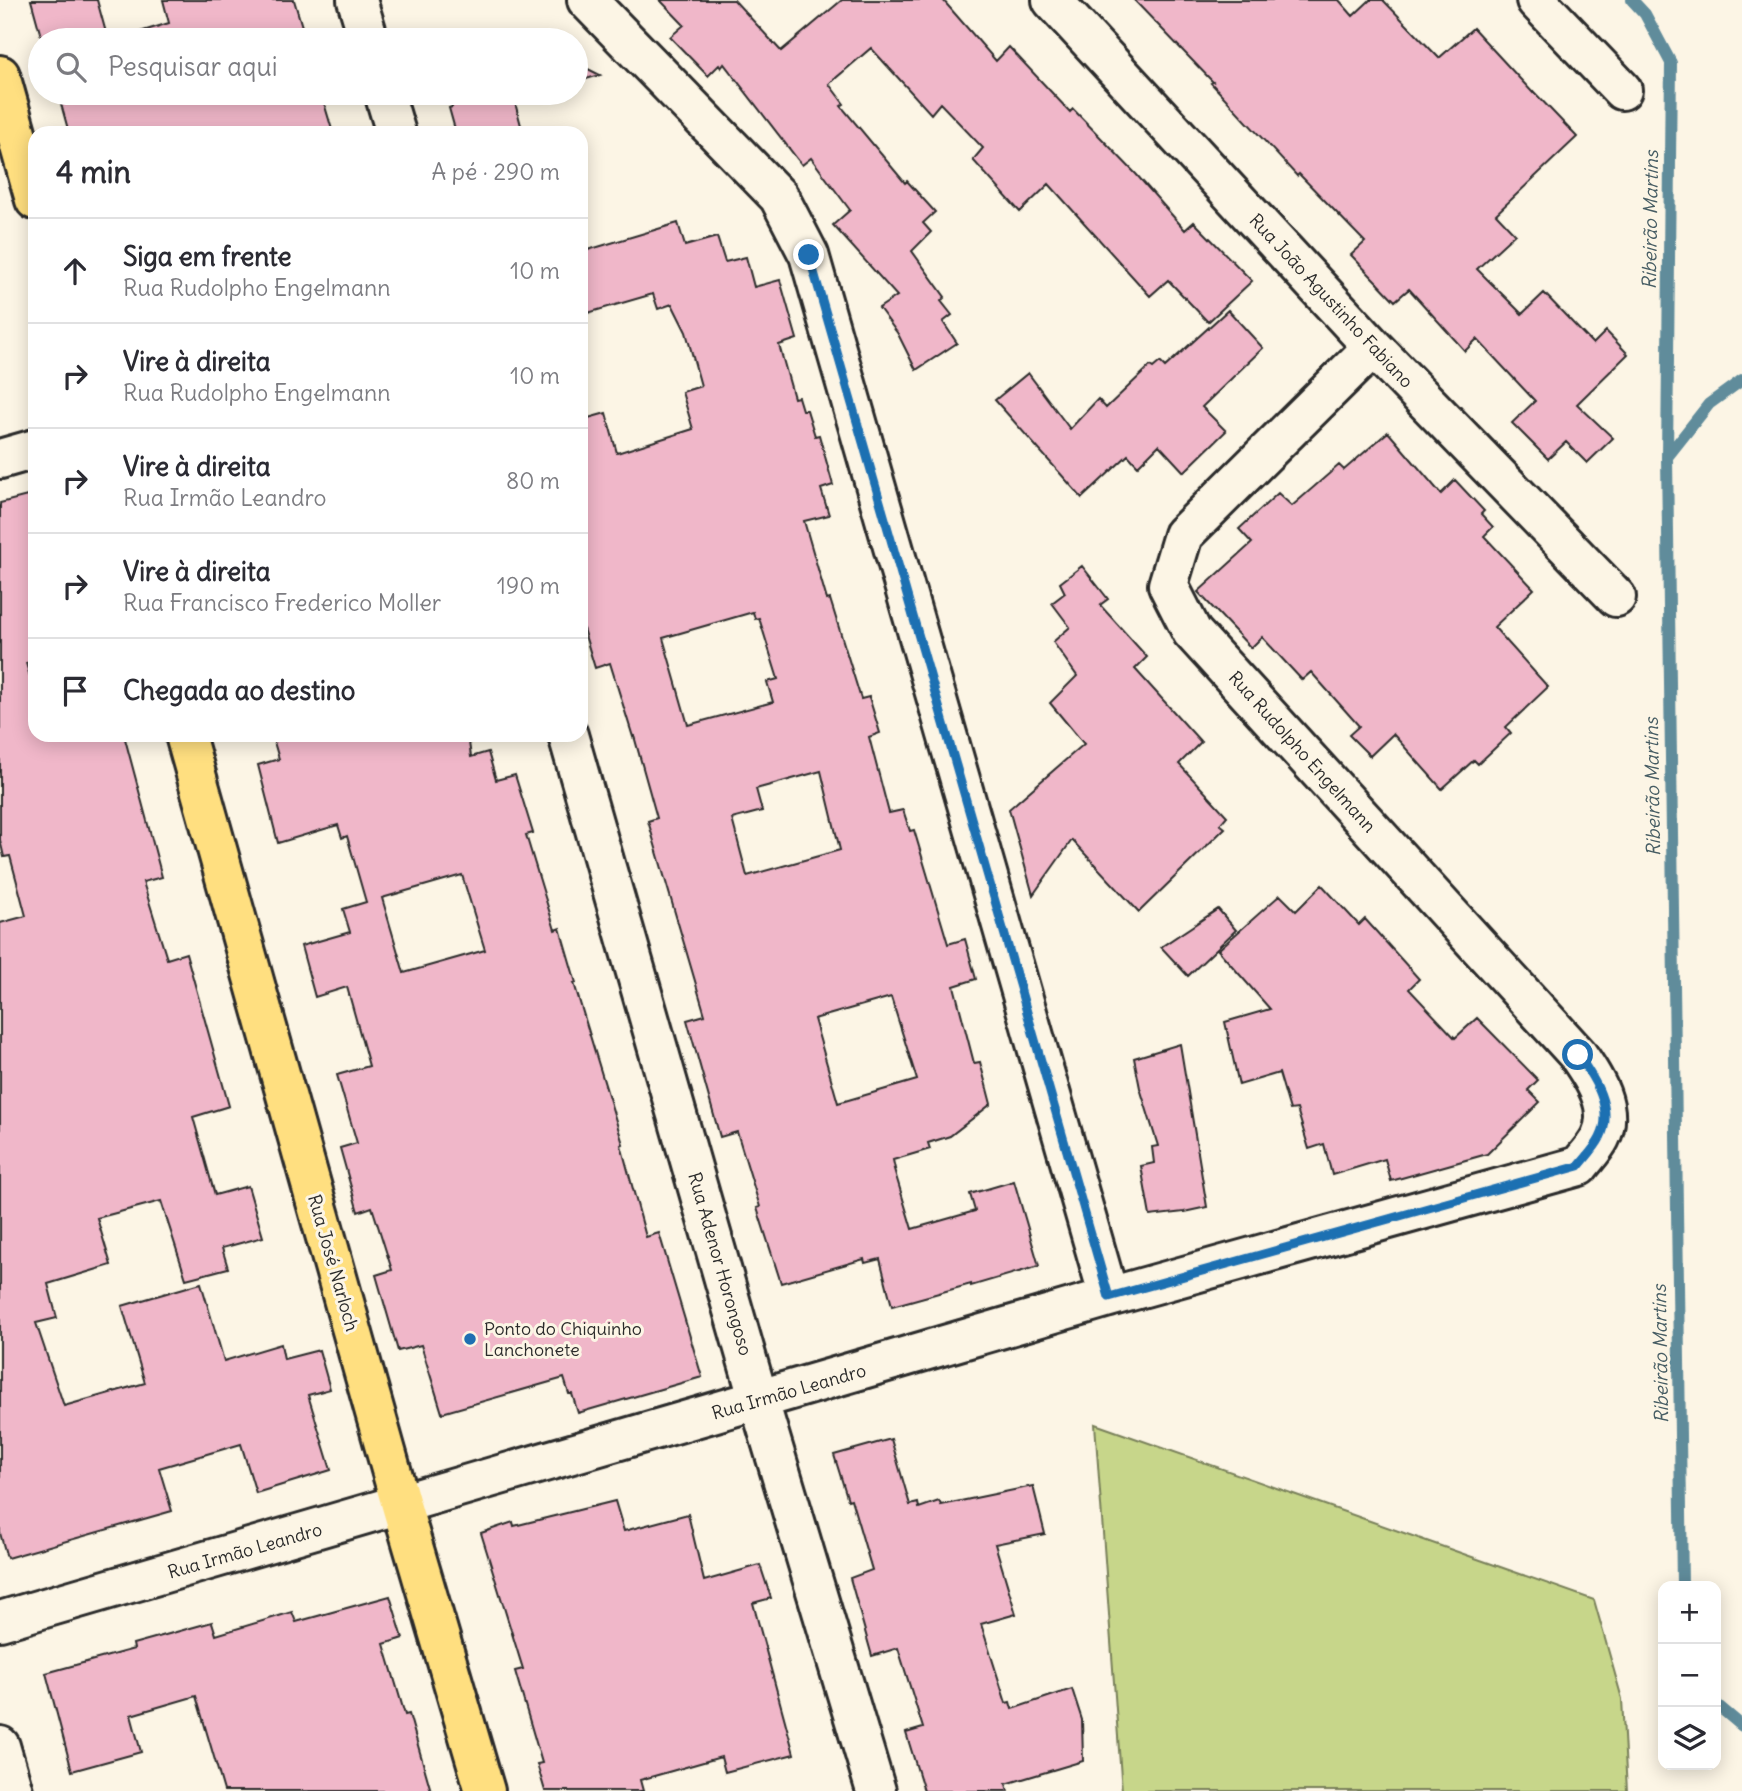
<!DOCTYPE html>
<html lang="pt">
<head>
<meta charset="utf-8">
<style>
	:root { --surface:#fff; --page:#f2f2f3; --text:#2b2b33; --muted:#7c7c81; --line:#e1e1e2 }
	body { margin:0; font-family:Delius,sans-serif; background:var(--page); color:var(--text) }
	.controls { position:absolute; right:21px; bottom:21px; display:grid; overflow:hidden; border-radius:14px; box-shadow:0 4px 18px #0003 }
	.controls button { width:63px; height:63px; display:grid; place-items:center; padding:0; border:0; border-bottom:2px solid var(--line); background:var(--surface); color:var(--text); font:35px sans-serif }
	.stop { position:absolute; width:21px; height:21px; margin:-16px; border:5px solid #1f6fb2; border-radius:50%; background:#fff }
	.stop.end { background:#1f6fb2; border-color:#fff; box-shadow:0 2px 7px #0008 }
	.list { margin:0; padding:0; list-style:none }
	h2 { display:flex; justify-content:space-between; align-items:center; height:91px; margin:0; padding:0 28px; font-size:30px }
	h2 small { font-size:23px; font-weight:400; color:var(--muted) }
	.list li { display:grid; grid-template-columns:46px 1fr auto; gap:21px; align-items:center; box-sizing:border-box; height:105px; padding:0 28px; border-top:2px solid var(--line) }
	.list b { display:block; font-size:26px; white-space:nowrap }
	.list p { margin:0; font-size:23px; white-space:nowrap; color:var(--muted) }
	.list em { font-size:23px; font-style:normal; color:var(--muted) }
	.icon { flex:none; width:38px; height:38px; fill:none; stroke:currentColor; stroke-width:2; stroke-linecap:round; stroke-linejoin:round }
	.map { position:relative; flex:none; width:1742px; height:1791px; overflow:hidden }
	.search { position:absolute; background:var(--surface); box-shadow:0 4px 18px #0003; left:28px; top:28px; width:560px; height:77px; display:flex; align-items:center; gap:18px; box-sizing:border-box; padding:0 24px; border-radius:38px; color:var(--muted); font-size:26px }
	.panel { position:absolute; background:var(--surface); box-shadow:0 4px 18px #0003; left:28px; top:126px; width:560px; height:616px; border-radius:21px }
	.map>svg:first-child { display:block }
	.green { fill:#c7d68a; stroke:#79805a; stroke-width:2 }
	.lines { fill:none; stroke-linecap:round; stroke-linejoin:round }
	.stream { stroke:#618c9b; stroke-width:12 }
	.building { fill:#f0b7c9; stroke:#2b2b2b; stroke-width:2; fill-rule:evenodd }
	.minor-casing { stroke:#2b2b2b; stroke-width:44 }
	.major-casing { stroke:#2b2b2b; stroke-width:44 }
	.minor { stroke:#fcf5e5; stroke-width:38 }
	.major { stroke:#ffdf80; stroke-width:38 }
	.route { stroke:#1f6fb2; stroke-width:9 }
	.poi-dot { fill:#1f6fb2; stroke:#fcf5e5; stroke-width:2.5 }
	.labels { text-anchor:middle; stroke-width:6; stroke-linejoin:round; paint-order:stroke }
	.street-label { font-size:18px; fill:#2b2b2b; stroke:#fcf5e5 }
	.poi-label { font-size:18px; fill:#2b2b2b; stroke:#fcf5e5; text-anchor:start }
	.water-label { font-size:19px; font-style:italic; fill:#465c63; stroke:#fcf5e5 }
</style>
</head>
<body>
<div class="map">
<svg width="1742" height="1791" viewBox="0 0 1742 1791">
	<rect width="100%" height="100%" fill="#fcf5e5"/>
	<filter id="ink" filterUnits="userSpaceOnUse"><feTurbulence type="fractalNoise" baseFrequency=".0143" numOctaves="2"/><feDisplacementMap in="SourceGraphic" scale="14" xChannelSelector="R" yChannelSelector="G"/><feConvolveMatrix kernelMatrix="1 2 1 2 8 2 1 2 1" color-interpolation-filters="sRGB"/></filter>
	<g filter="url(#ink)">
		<path class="green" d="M 1095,1424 L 1594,1600 L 1622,1699 L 1627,1791 L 1122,1791 Z"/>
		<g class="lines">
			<path class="stream" d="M 1632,0 L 1645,14 L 1671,63 L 1667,457 L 1682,1586
				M 1667,457 L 1709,404 L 1742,380
				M 1716,1704 L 1742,1726"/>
		</g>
		<path class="building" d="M 31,0 L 97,0 L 108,40 L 42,40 Z
			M 163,0 L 294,0 L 306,40 L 114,40 L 169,23 Z
			M 660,0 L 734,0 L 781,51 L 842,0 L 943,0 L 996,61 L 1009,47 L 1070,112 L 1073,109 L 1136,174 L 1185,230 L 1194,222 L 1252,281 L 1208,322 L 1168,280 L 1150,296 L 1049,184 L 1020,212 L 973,160 L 983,148 L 940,103 L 931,114 L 871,48 L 829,84 L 844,104 L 841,106 L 905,183 L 907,181 L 935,212 L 923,223 L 931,232 L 912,251 L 945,297 L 941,301 L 952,315 L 943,322 L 957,343 L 916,370 L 898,334 L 879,308 L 897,296 L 833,225 L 850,210 L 811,158 L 802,165 L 724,64 L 721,68 L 719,65 L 708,76 L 670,37 L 684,25 Z
			M 1134,0 L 1339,0 L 1353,16 L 1370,0 L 1383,0 L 1439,58 L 1473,28 L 1533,93 L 1534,92 L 1577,137 L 1496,214 L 1515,234 L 1477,269 L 1522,314 L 1544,293 L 1593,344 L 1606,331 L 1628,354 L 1577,404 L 1613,438 L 1587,463 L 1566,442 L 1548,459 L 1512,423 L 1535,401 L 1477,339 L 1465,351 L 1409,289 L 1395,301 L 1351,255 L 1365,242 L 1299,174 L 1297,176 L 1211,83 L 1213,82 Z
			M 576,63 L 600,75 L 576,82 Z
			M 58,93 L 321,93 L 333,133 L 69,133 Z
			M 449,93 L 536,93 L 514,99 L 523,133 L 456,133 L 449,108 L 452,107 Z
			M 678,223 L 685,246 L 717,237 L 725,262 L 746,257 L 754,287 L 780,280 L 797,339 L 779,345 L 794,398 L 798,397 L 802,410 L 807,410 L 815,436 L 819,435 L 833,485 L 821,489 L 829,515 L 804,521 L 827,600 L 830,599 L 861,699 L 869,697 L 880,733 L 869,737 L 889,813 L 903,810 L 910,831 L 914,830 L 948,944 L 965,939 L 976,979 L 954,986 L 974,1063 L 980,1062 L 991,1104 L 950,1136 L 928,1143 L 930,1149 L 893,1160 L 895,1169 L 894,1169 L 912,1229 L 975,1211 L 970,1194 L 1014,1181 L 1039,1266 L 971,1286 L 971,1284 L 892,1306 L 880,1259 L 865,1263 L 864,1259 L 781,1283 L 757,1208 L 760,1207 L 737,1132 L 720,1137 L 687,1020 L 705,1015 L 648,821 L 657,818 L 634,736 L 633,737 L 610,663 L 595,668 L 581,622 L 581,420 L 606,413 L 617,453 L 693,429 L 682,392 L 701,386 L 686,332 L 672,304 L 658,309 L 653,294 L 581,315 L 581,252 ZM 753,612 L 755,619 L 759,618 L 778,679 L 767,682 L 773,702 L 688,725 L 663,638 ZM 821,771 L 840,850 L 747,876 L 732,819 L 762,811 L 756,789 ZM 891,997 L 917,1080 L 838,1103 L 814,1019 Z
			M 1228,310 L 1263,348 L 1202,407 L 1226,431 L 1184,472 L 1159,445 L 1138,466 L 1128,455 L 1082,498 L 995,400 L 1028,373 L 1070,429 L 1098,399 L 1106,408 L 1150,366 L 1153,368 L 1160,362 L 1165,367 Z
			M 1388,432 L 1441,494 L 1455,480 L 1484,511 L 1481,514 L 1493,527 L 1484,536 L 1534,589 L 1494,627 L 1548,687 L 1506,727 L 1511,733 L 1478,764 L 1474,760 L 1442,789 L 1393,734 L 1370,756 L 1349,735 L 1359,726 L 1311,672 L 1302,680 L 1262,637 L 1251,648 L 1198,592 L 1252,543 L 1239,529 L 1278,493 L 1292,506 L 1339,465 L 1344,470 Z
			M 35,494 L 35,661 L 26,663 L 35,693 L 35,735 L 124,735 L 162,877 L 143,882 L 167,959 L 186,953 L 229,1106 L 193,1117 L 215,1195 L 248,1186 L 263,1237 L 222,1248 L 228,1268 L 186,1279 L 161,1201 L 97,1218 L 111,1265 L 48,1284 L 57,1318 L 36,1323 L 64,1406 L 145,1383 L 122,1306 L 201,1283 L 224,1361 L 281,1344 L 284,1359 L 319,1350 L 330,1389 L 308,1395 L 331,1470 L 256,1493 L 241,1444 L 159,1468 L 172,1511 L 7,1558 L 0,1533 L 0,923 L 26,916 L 10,856 L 4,857 L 0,840 L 0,503 Z
			M 1082,566 L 1108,599 L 1100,605 L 1147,657 L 1135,669 L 1201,742 L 1179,764 L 1227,816 L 1220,824 L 1225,828 L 1139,912 L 1072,840 L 1033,895 L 1009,809 L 1084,744 L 1050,703 L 1077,676 L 1053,642 L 1070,627 L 1052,603 L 1065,593 L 1060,583 Z
			M 272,735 L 468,735 L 471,757 L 488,752 L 496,780 L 515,775 L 533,833 L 526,835 L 555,930 L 560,928 L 576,983 L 574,983 L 623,1144 L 621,1145 L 646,1237 L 659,1233 L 702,1377 L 578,1413 L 572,1394 L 569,1394 L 564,1378 L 442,1413 L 421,1345 L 398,1351 L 376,1275 L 392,1270 L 372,1207 L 358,1212 L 340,1148 L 357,1143 L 337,1075 L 369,1066 L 347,987 L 315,997 L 301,946 L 350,932 L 343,909 L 366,902 L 347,836 L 342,838 L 338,825 L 278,843 L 258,765 L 279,759 ZM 462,875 L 485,950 L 404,973 L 382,898 Z
			M 1322,885 L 1359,925 L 1365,919 L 1419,979 L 1409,989 L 1455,1038 L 1477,1018 L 1538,1080 L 1528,1090 L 1540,1102 L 1487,1154 L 1391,1181 L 1385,1159 L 1332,1175 L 1324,1144 L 1309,1149 L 1297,1109 L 1290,1110 L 1279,1073 L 1239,1085 L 1225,1022 L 1270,1009 L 1218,950 L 1280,895 L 1296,911 Z
			M 1218,909 L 1236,930 L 1188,976 L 1161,947 Z
			M 1180,1044 L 1207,1207 L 1184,1212 L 1150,1216 L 1141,1166 L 1154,1163 L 1152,1147 L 1158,1146 L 1140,1088 L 1134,1058 Z
			M 891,1439 L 910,1505 L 918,1503 L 919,1508 L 939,1501 L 941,1505 L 1033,1486 L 1045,1534 L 995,1544 L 1016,1614 L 981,1624 L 1006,1703 L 1010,1702 L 1012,1709 L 1072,1689 L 1082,1720 L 1083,1761 L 1006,1784 L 1008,1791 L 924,1791 L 906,1733 L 923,1728 L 898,1648 L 872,1656 L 850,1578 L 872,1570 L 851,1499 L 848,1500 L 834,1455 Z
			M 615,1501 L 624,1531 L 688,1514 L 704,1581 L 760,1565 L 771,1598 L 753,1603 L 794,1754 L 725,1772 L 721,1757 L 640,1780 L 643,1791 L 545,1791 L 537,1764 L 542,1763 L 515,1671 L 523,1669 L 481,1533 L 513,1522 L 514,1526 Z
			M 390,1596 L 403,1638 L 384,1644 L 405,1715 L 409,1714 L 431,1791 L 224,1791 L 196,1696 L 131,1715 L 141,1752 L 72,1771 L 46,1673 L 134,1649 L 133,1644 L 212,1622 L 216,1635 L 292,1612 L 296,1622 Z"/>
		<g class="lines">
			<g class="minor-casing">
				<path id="minor" d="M 357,0 L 369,40
					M 587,0 L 779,197 L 809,255 L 1109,1297
					M 1052,0 L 1373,347 L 1616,597
					M 1536,0 L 1622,90
					M 384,93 L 396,133
					M 0,459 L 35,449
					M 568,735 L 759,1401 L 876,1791
					M 0,1621 L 1109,1297 L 1579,1166 C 1586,1157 1595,1148 1600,1138 C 1615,1109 1594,1078 1578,1055 L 1192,632 L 1168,585 L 1183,535 L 1373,347
					M 0,1746 L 13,1791"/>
			</g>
			<g class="major-casing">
				<path id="major" d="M 0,75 L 35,200
					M 185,735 L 401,1505 L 485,1791"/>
			</g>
			<use href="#minor" class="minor"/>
			<use href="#major" class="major"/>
		</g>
	</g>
	<g class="lines" filter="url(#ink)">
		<path class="route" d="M 809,255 L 1109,1297 L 1579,1166 C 1586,1157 1595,1148 1600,1138 C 1615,1109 1594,1078 1578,1055"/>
	</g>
	<circle class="poi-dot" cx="470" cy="1339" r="7"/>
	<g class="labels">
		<g class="street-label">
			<text transform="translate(1331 301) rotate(47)" y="6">Rua João Agustinho Fabiano</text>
			<text transform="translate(1302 752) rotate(48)" y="6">Rua Rudolpho Engelmann</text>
			<text transform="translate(333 1263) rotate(74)" y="6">Rua José Narloch</text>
			<text transform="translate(720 1264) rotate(74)" y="6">Rua Adenor Horongoso</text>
			<text transform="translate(789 1392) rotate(-16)" y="6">Rua Irmão Leandro</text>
			<text transform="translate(245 1551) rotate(-16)" y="6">Rua Irmão Leandro</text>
		</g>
		<g class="poi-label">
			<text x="484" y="1335">Ponto do Chiquinho<tspan x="484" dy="21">Lanchonete</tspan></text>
		</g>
		<g class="water-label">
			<text transform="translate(1650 220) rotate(-89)" y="7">Ribeirão Martins</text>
			<text transform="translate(1652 787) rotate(-91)" y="7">Ribeirão Martins</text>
			<text transform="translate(1660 1354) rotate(-91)" y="7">Ribeirão Martins</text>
		</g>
	</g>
</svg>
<div class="controls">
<button>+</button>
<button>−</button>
<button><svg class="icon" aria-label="layers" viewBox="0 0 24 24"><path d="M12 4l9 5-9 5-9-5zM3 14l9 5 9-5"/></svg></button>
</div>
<div class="stop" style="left:1578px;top:1055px"></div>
<div class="stop end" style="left:809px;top:255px"></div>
<div class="search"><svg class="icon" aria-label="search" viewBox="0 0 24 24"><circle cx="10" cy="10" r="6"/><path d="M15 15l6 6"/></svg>Pesquisar aqui</div>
<section class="panel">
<h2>4 min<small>A pé · 290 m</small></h2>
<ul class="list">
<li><svg class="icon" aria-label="ahead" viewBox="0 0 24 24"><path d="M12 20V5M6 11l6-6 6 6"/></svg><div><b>Siga em frente</b><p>Rua Rudolpho Engelmann</p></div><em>10 m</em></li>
<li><svg class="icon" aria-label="right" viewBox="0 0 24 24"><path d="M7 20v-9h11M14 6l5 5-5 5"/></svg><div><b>Vire à direita</b><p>Rua Rudolpho Engelmann</p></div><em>10 m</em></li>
<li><svg class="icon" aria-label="right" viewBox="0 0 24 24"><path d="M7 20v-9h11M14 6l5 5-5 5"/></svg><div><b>Vire à direita</b><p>Rua Irmão Leandro</p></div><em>80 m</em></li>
<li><svg class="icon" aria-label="right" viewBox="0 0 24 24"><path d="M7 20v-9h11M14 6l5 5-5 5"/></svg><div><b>Vire à direita</b><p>Rua Francisco Frederico Moller</p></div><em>190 m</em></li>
<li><svg class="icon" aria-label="arrive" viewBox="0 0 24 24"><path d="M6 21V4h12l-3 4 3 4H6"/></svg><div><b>Chegada ao destino</b></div></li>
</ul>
</section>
</div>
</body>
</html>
